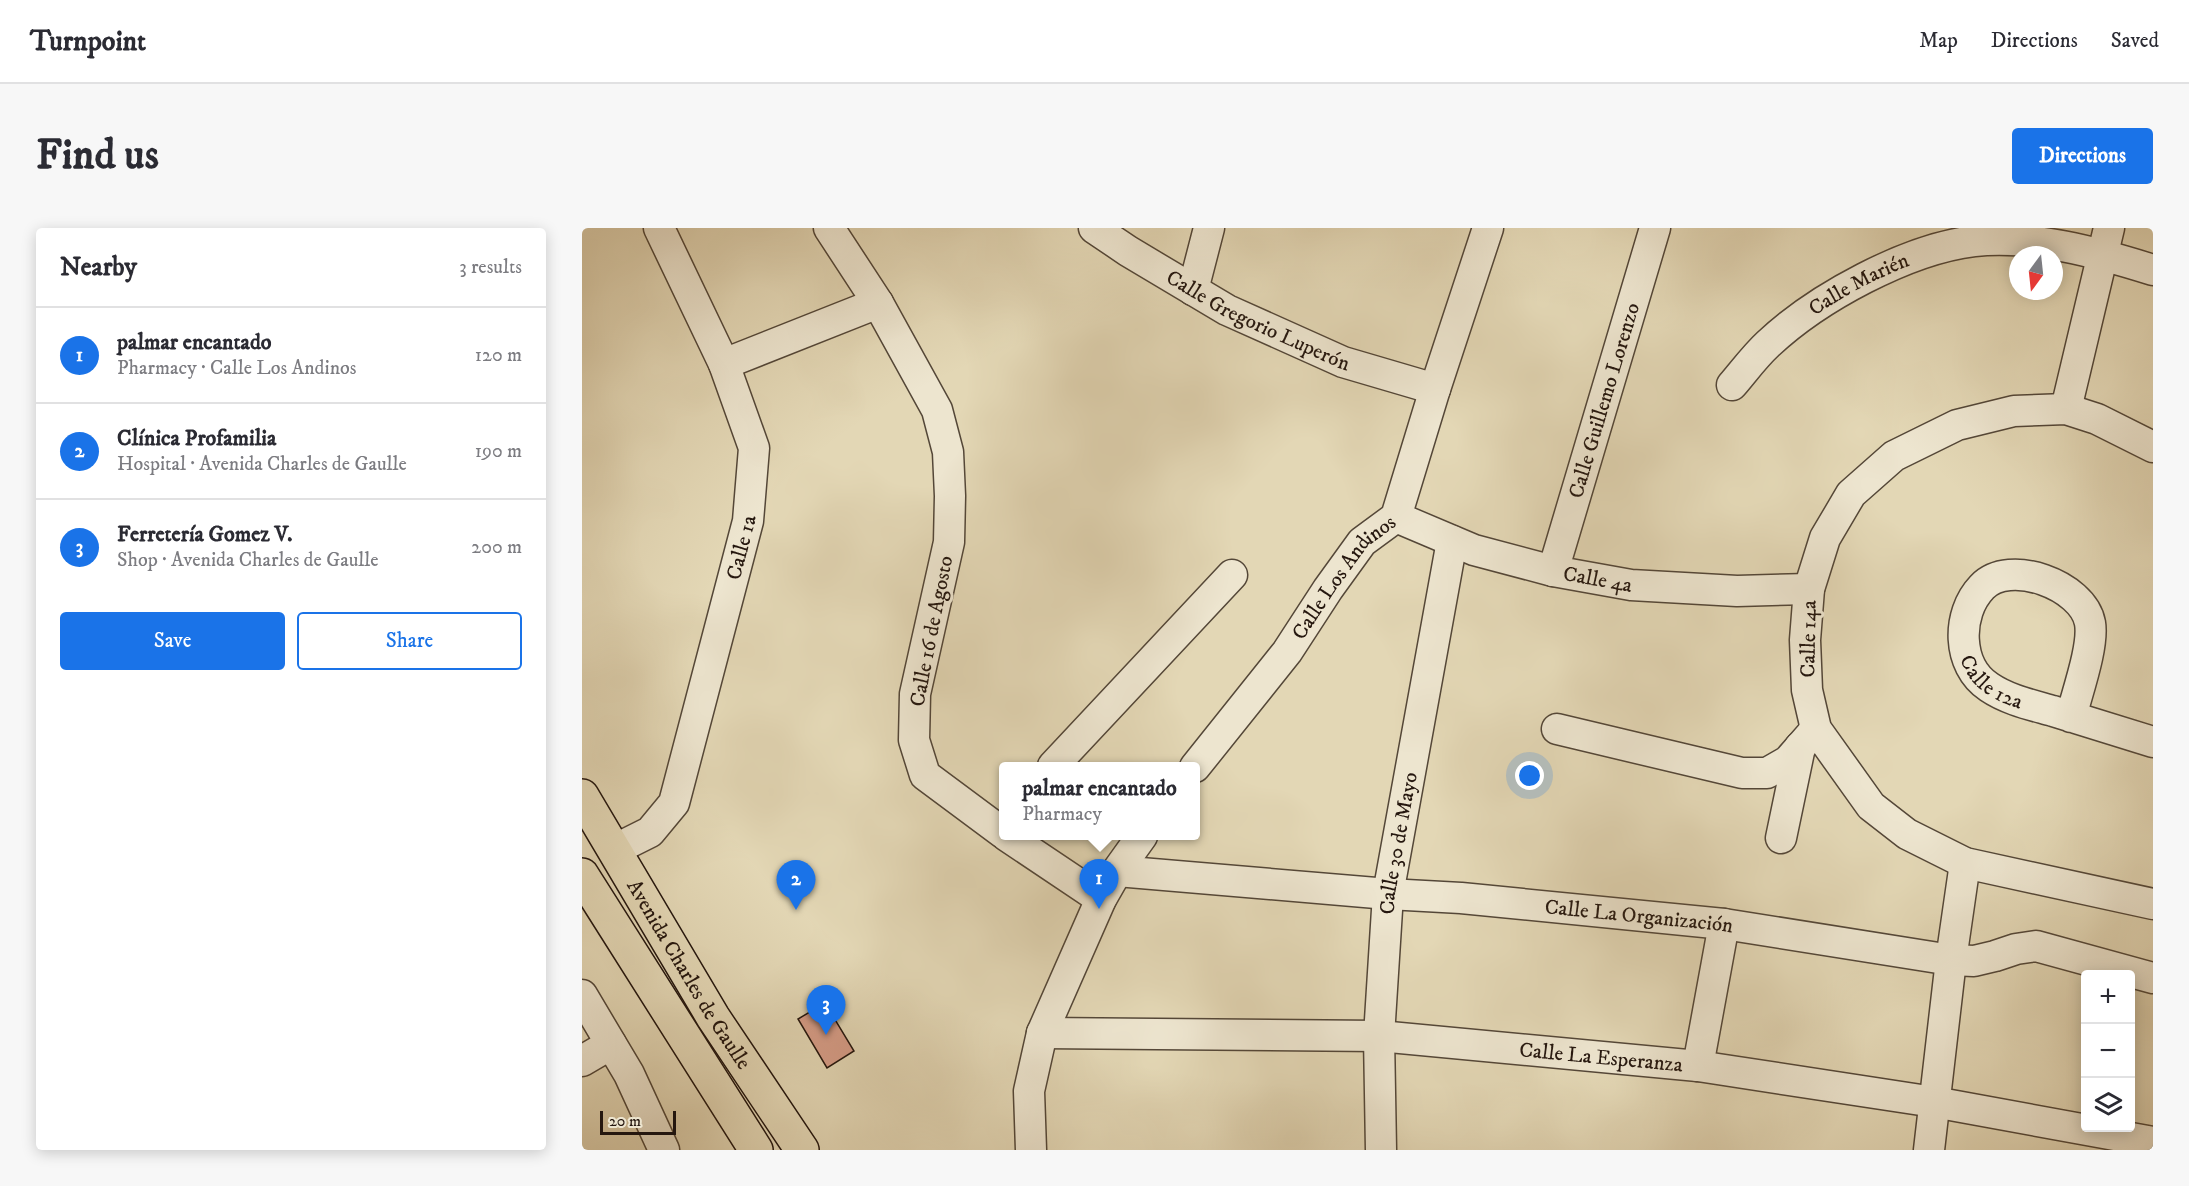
<!DOCTYPE html>
<html lang="en">
<head>
<meta charset="utf-8">
<style>
	:root { --surface:#fff; --page:#f7f7f7; --text:#2b2b33; --muted:#7c7c81; --line:#e1e1e2; --accent:#1a73e8 }
	body { margin:0; font-family:"IM FELL DW Pica",serif; background:var(--page); color:var(--text) }
	.controls { position:absolute; right:18px; bottom:18px; display:grid; overflow:hidden; border-radius:6px; box-shadow:0 3px 15px #0003 }
	.controls button { width:54px; height:54px; display:grid; place-items:center; padding:0; border:0; border-bottom:2px solid var(--line); background:var(--surface); color:var(--text); font:30px sans-serif }
	.compass { position:absolute; left:1427px; top:18px; width:54px; height:54px; border-radius:50%; background:var(--surface); box-shadow:0 3px 15px #0003; rotate:195deg }
	.scale { position:absolute; left:18px; bottom:15px; width:76px; box-sizing:border-box; padding-left:6px; border:3px solid #25170f; border-top:0; font-size:16px; line-height:21px; white-space:nowrap; color:#25170f; -webkit-text-stroke:4px #ede5cf; paint-order:stroke }
	.you { position:absolute; left:948px; top:548px; width:21px; height:21px; margin:-15px; border:4px solid #fff; border-radius:50%; background:#1a73e8; box-shadow:0 0 0 9px #1a73e833 }
	.badge { display:grid; place-items:center; width:39px; height:39px; border-radius:50%; background:var(--accent); color:#fff; font-size:20px; font-weight:700 }
	.pin { position:absolute; translate:-50% -50px; filter:drop-shadow(0 2px 3px #0008) }
	.pin::after { content:''; position:absolute; top:32px; width:21px; height:18px; background:inherit; clip-path:polygon(0 0,100% 0,50% 100%) }
	.popup { position:absolute; left:417px; top:534px; width:201px; height:78px; box-sizing:border-box; display:grid; place-content:center; border-radius:6px; background:var(--surface); filter:drop-shadow(0 2px 4px #0005); font-size:20px; white-space:nowrap; color:var(--muted) }
	.popup b { font-size:22px; color:var(--text) }
	.popup::after { content:''; position:absolute; left:50%; top:100%; margin-left:-12px; border:12px solid transparent; border-top-color:var(--surface) }
	.list { margin:0; padding:0; list-style:none }
	h2 { display:flex; justify-content:space-between; align-items:center; height:78px; margin:0; padding:0 24px; font-size:26px }
	h2 small { font-size:20px; font-weight:400; color:var(--muted) }
	.list li { display:grid; grid-template-columns:39px 1fr auto; gap:18px; align-items:center; box-sizing:border-box; height:96px; padding:0 24px; border-top:2px solid var(--line) }
	.list b { display:block; font-size:22px; white-space:nowrap }
	.list p { margin:0; font-size:20px; white-space:nowrap; color:var(--muted) }
	.list em { font-size:20px; font-style:normal; color:var(--muted) }
	.actions { display:flex; gap:12px; padding:18px 24px }
	.actions a { flex:1; padding:14px 0; border:2px solid var(--accent); border-radius:6px; text-align:center; font-size:21px; color:var(--accent) }
	.actions .main { background:var(--accent); color:#fff }
	.icon { flex:none; width:33px; height:33px; fill:none; stroke:currentColor; stroke-width:2; stroke-linecap:round; stroke-linejoin:round }
	.map { position:relative; flex:none; width:1571px; height:922px; overflow:hidden; border-radius:6px }
	header { display:flex; align-items:center; gap:36px; box-sizing:border-box; height:84px; padding:0 30px; background:var(--surface); border-bottom:2px solid var(--line) }
	header strong { font-size:28px }
	nav { display:flex; gap:33px; margin-inline-start:auto; font-size:21px }
	.intro { display:flex; align-items:center; justify-content:space-between; box-sizing:border-box; height:144px; padding:0 36px }
	h1 { margin:0; font-size:42px }
	.button { padding:15px 27px; border-radius:6px; background:var(--accent); color:#fff; font-size:21px; font-weight:700 }
	main { display:flex; gap:36px; padding:0 36px }
	aside { flex:1; background:var(--surface); border-radius:6px; box-shadow:0 3px 15px #0003 }
	.map>svg:first-child { display:block }
	.building { fill:#d79e89; stroke:#25170f; stroke-width:1.5 }
	.lines { fill:none; stroke-linecap:round; stroke-linejoin:round }
	.minor-casing { stroke:#544738; stroke-width:33 }
	.primary-casing { stroke:#25170f; stroke-width:36 }
	.minor { stroke:#ede5cf; stroke-width:30 }
	.primary { stroke:#e3d7b5; stroke-width:33 }
	.labels { text-anchor:middle; stroke-width:6; stroke-linejoin:round; paint-order:stroke }
	.street-label { font-size:21px; fill:#25170f; stroke:#ede5cf }
</style>
</head>
<body>
<header>
<strong>Turnpoint</strong>
<nav><a>Map</a><a>Directions</a><a>Saved</a></nav>
</header>
<div class="intro"><h1>Find us</h1><a class="button">Directions</a></div>
<main>
<aside>
<h2>Nearby<small>3 results</small></h2>
<ul class="list">
<li><span class="badge">1</span><div><b>palmar encantado</b><p>Pharmacy · Calle Los Andinos</p></div><em>120 m</em></li>
<li><span class="badge">2</span><div><b>Clínica Profamilia</b><p>Hospital · Avenida Charles de Gaulle</p></div><em>190 m</em></li>
<li><span class="badge">3</span><div><b>Ferretería Gomez V.</b><p>Shop · Avenida Charles de Gaulle</p></div><em>200 m</em></li>
</ul>
<div class="actions"><a class="main">Save</a><a>Share</a></div>
</aside>
<div class="map">
<svg width="1571" height="922" viewBox="0 0 1571 922">
	<rect width="100%" height="100%" fill="#e3d7b5"/>
	<filter id="stains"><feTurbulence type="fractalNoise" baseFrequency=".00333" numOctaves="4"/><feColorMatrix values="0 0 0 0 .2 0 0 0 0 .09 0 0 0 0 .02 0 0 0 .5 -.17"/></filter>
	<radialGradient id="worn" r=".72"><stop offset=".6" stop-color="#630" stop-opacity="0"/><stop offset="1" stop-color="#630" stop-opacity=".3"/></radialGradient>
	<path class="building" d="M 243,775 L 272,823 L 245,840 L 216,791 Z"/>
	<g class="lines">
		<g class="minor-casing">
			<g id="minor">
				<path d="M 247,0 L 296,75 L 355,182 L 366,224 L 368,268 L 367,314 L 333,466 L 332,512 L 343,547 L 421,605"/>
				<path id="s1" d="M 512,0 L 546,23 L 645,82 L 761,134 L 853,161"/>
				<path d="M 611,62 L 627,0"/>
				<path d="M 142,136 L 296,75"/>
				<path id="s2" d="M 1150,157 C 1162,143 1173,128 1186,116 C 1235,70 1325,21 1392,13 C 1452,7 1514,24 1571,42"/>
				<path d="M 1484,181 L 1527,0"/>
				<path d="M 1571,219 L 1515,191 L 1484,181 L 1432,183 L 1375,197 L 1312,228 L 1269,266 L 1243,310 L 1227,361 L 1223,412 L 1225,462 L 1234,501 L 1289,578 L 1325,606 L 1383,635 L 1571,676"/>
				<path id="s3" d="M 814,289 L 892,322 L 971,343 L 1049,357 L 1155,363 L 1227,361"/>
				<path id="s4" d="M 971,343 L 1073,0"/>
				<path id="s5" d="M 1489,489 C 1495,465 1512,418 1508,395 C 1501,357 1427,330 1400,359 C 1374,386 1375,438 1407,459 C 1426,472 1450,477 1471,483 C 1504,493 1538,504 1571,514"/>
				<path d="M 975,501 L 1160,545 L 1185,545 L 1206,533 L 1234,501"/>
				<path d="M 471,538 L 650,347"/>
				<path id="s6" d="M 613,539 L 705,424 L 746,361 L 780,314 L 814,289 L 853,161 L 906,0"/>
				<path d="M 425,608 L 519,671"/>
				<path d="M 1199,610 L 1218,519"/>
				<path id="s7" d="M 32,622 L 68,604 L 92,575 L 166,293 L 172,220 L 142,136 L 77,0"/>
				<path id="s8" d="M 535,643 L 806,666 L 879,670 L 1142,696 L 1369,732 L 1392,733 L 1413,728 L 1434,721 L 1454,718 L 1571,750"/>
				<path d="M 0,767 L 47,846 L 82,922"/>
				<path id="s9" d="M 460,805 L 797,808 L 1116,838 L 1352,874 L 1571,914"/>
				<path d="M 0,833 L 29,816"/>
				<path d="M 1116,838 L 1142,696"/>
				<path d="M 449,922 L 447,863 L 460,805 L 519,671 L 535,643 L 560,608"/>
				<path id="s10" d="M 799,922 L 797,808 L 806,666 L 870,313"/>
				<path d="M 1347,922 L 1369,732 L 1383,635"/>
			</g>
		</g>
		<g class="primary-casing">
			<g id="primary">
				<path id="s11" d="M 0,568 L 131,789 L 220,922"/>
				<path d="M 0,647 L 174,922"/>
			</g>
		</g>
		<use href="#minor" class="minor"/>
		<use href="#primary" class="primary"/>
	</g>
	<g class="labels">
		<g class="street-label">
			<text dy="7" stroke="none"><textPath href="#s2" startOffset="164">Calle Marién</textPath></text>
			<text dy="7" stroke="none"><textPath href="#s1" startOffset="189">Calle Gregorio Luperón</textPath></text>
			<text dy="7" stroke="none"><textPath href="#s4" startOffset="178">Calle Guillemo Lorenzo</textPath></text>
			<text dy="7" stroke="none"><textPath href="#s7" startOffset="342">Calle 1a</textPath></text>
			<text dy="7" stroke="none"><textPath href="#s3" startOffset="212">Calle 4a</textPath></text>
			<text dy="7" stroke="none"><textPath href="#s6" startOffset="242">Calle Los Andinos</textPath></text>
			<text transform="translate(349 403) rotate(-79)" y="7">Calle 16 de Agosto</text>
			<text transform="translate(1226 411) rotate(-89)" y="7">Calle 14a</text>
			<text dy="7" stroke="none"><textPath href="#s5" startOffset="339">Calle 12a</textPath></text>
			<text dy="7" stroke="none"><textPath href="#s10" startOffset="308">Calle 30 de Mayo</textPath></text>
			<text dy="7" stroke="none"><textPath href="#s8" startOffset="524">Calle La Organización</textPath></text>
			<text dy="7" stroke="none"><textPath href="#s11" startOffset="208">Avenida Charles de Gaulle</textPath></text>
			<text dy="7" stroke="none"><textPath href="#s9" startOffset="560">Calle La Esperanza</textPath></text>
		</g>
	</g>
	<rect width="100%" height="100%" filter="url(#stains)"/>
	<rect width="100%" height="100%" fill="url(#worn)"/>
</svg>
<div class="controls">
<button>+</button>
<button>−</button>
<button><svg class="icon" aria-label="layers" viewBox="0 0 24 24"><path d="M12 4l9 5-9 5-9-5zM3 14l9 5 9-5"/></svg></button>
</div>
<svg class="compass" viewBox="-18 -18 36 36"><path d="M0-13l5 13h-10z" fill="#e53935"/><path d="M0 13l5-13h-10z" fill="#7c7c81"/></svg>
<div class="scale">20 m</div>
<div class="you"></div>
<div class="pin badge" style="left:517px;top:681px">1</div>
<div class="popup"><b>palmar encantado</b>Pharmacy</div>
<div class="pin badge" style="left:214px;top:682px">2</div>
<div class="pin badge" style="left:244px;top:807px">3</div>
</div>
</main>
</body>
</html>
